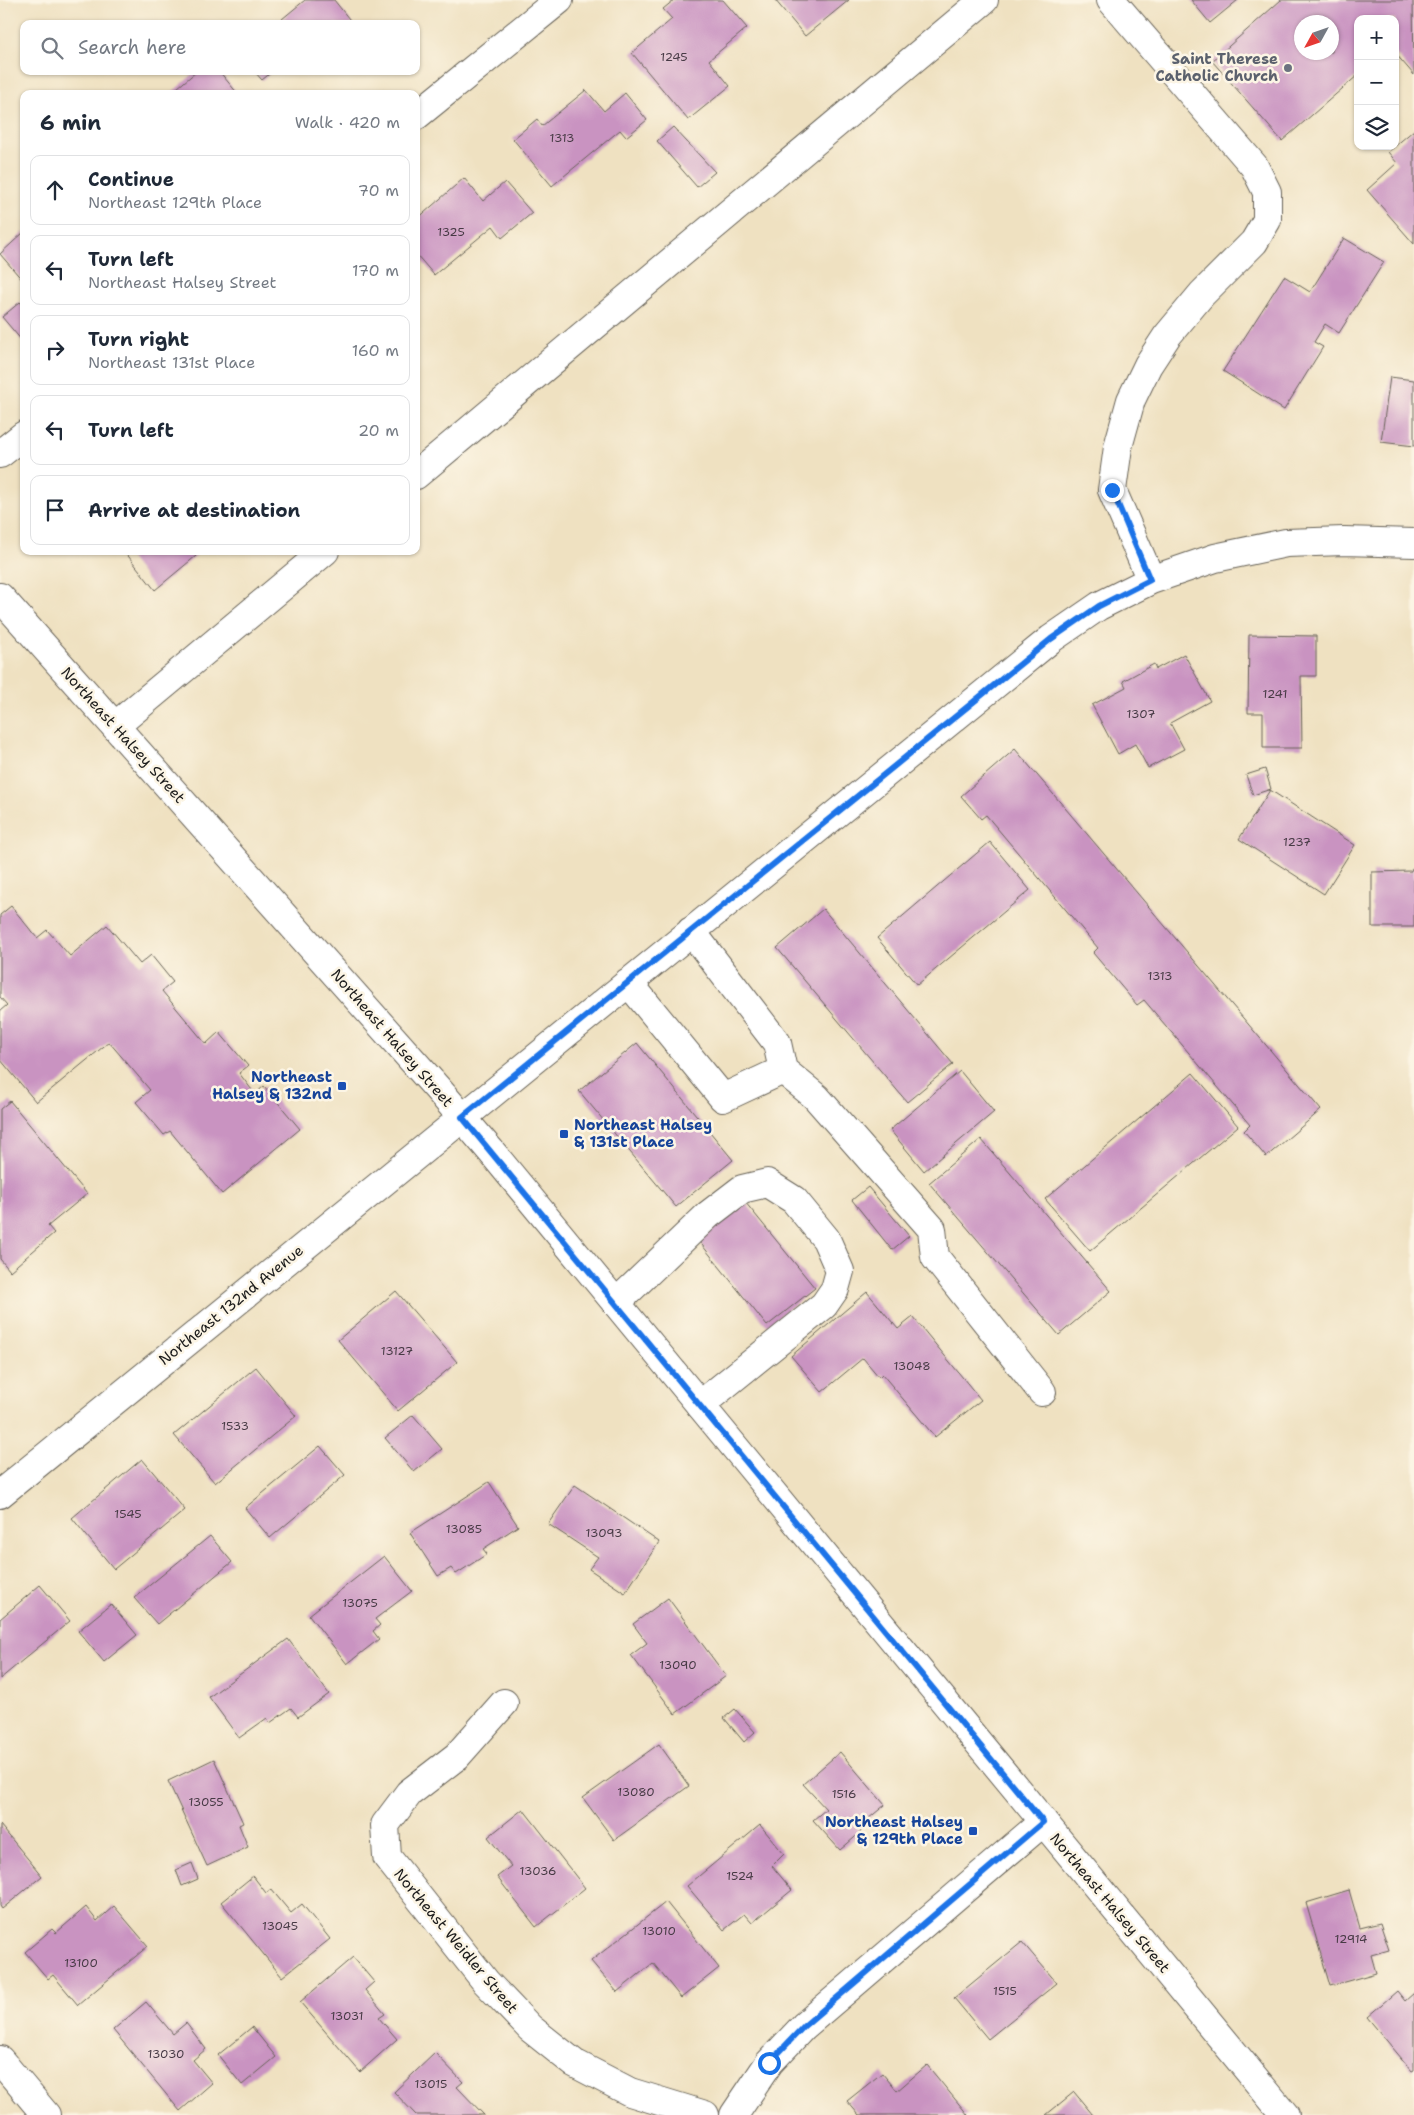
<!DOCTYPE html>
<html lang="en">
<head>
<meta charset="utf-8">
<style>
	:root { --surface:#fff; --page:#f6f6f7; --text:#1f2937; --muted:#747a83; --line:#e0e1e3 }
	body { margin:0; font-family:"Shantell Sans",sans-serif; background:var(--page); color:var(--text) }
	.controls { position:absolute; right:15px; top:15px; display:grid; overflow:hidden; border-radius:10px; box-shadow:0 1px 4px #0004 }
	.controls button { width:45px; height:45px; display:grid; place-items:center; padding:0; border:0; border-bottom:1px solid var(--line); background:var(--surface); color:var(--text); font:25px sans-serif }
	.compass { position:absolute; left:1294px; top:15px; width:45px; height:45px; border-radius:50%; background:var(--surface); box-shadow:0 1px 4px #0004; rotate:230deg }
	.stop { position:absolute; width:15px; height:15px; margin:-11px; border:4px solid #1a73e8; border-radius:50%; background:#fff }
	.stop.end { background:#1a73e8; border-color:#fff; box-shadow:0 1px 5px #0008 }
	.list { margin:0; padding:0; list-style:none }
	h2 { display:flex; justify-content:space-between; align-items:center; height:65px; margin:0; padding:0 20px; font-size:21px }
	h2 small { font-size:16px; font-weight:400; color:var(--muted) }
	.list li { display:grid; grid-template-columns:32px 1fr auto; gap:15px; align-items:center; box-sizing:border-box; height:70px; margin:0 10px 10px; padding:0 10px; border:1px solid var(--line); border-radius:10px }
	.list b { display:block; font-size:19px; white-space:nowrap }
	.list p { margin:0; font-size:16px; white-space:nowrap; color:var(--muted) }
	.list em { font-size:16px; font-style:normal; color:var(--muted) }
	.icon { flex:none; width:28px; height:28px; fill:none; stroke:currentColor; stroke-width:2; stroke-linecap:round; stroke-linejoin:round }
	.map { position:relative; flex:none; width:1414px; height:2115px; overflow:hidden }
	.search { position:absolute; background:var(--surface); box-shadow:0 1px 4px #0004; left:20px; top:20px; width:400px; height:55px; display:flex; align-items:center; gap:12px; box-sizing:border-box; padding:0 18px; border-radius:10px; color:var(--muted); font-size:19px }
	.panel { position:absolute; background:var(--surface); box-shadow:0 1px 4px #0004; left:20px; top:90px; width:400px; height:465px; border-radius:10px }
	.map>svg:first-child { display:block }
	.building { fill:#c993c1; fill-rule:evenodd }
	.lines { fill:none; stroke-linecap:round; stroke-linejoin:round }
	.minor-casing { stroke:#666156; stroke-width:30 }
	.major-casing { stroke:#666156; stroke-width:30 }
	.minor { stroke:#fff; stroke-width:28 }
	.major { stroke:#fff; stroke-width:28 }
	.route { stroke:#1a73e8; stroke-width:6 }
	.worship-dot { fill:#6b7280; stroke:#fcf5e5; stroke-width:2 }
	.transit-dot { fill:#1a4fb4; stroke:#fcf5e5; stroke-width:2 }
	.labels { text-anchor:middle; stroke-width:5; stroke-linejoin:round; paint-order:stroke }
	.number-label { font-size:12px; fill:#473a45 }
	.worship-label { font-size:15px; font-weight:bold; fill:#5b616d; stroke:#fcf5e5; text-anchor:end }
	.street-label { font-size:15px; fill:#1c1c1c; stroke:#fcf5e5 }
	.transit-label { font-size:15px; font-weight:bold; fill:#164399; stroke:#fcf5e5; text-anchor:end }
</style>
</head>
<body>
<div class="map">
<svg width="1414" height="2115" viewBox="0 0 1414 2115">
	<rect width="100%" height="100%" fill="#fcf5e5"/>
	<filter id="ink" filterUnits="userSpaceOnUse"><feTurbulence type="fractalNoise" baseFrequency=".02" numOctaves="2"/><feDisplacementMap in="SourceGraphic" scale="10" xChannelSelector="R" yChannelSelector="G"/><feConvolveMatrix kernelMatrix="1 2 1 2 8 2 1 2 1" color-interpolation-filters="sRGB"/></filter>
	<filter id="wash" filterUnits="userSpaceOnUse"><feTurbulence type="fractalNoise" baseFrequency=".0096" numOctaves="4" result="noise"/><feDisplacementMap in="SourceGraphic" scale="20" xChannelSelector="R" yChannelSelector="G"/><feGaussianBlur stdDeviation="1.12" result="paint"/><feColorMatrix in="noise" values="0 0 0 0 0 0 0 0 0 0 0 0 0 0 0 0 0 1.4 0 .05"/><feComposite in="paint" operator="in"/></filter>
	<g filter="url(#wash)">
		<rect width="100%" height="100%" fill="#efe1c1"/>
		<g id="blocks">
			<path class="building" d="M 305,0 L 334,0 L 353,24 L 276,24 Z
				M 674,0 L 723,0 L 747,28 L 709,60 L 730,86 L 688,120 L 632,53 L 672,19 L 663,9 Z
				M 775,0 L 849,0 L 805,36 Z
				M 1191,0 L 1238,0 L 1210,23 Z
				M 1281,0 L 1413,0 L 1414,75 L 1395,53 L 1395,19 L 1358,19 L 1358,75 L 1282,141 L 1212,61 ZM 1302,22 L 1332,22 L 1332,52 L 1302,52 Z
				M 197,71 L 219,71 L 238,94 L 170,94 Z
				M 254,71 L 273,71 L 262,80 Z
				M 586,90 L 604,111 L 625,93 L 647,120 L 626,137 L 620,130 L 552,186 L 513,139 L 537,119 L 542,126 Z
				M 673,127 L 715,172 L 697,187 L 657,141 Z
				M 1414,130 L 1414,244 L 1367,190 L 1397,163 L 1388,152 Z
				M 464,178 L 483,201 L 505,182 L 532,213 L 502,238 L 493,226 L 434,275 L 416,254 L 416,220 Z
				M 24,232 L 24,282 L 0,254 Z
				M 1344,238 L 1384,262 L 1339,333 L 1325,324 L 1314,342 L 1323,347 L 1284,410 L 1223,371 L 1284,276 L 1310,292 Z
				M 20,302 L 24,306 L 23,342 L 2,317 Z
				M 1390,377 L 1414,380 L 1414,446 L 1381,442 Z
				M 120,551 L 192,551 L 196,556 L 155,590 L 125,552 L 122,554 Z
				M 1249,635 L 1316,636 L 1316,676 L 1301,676 L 1302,748 L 1263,748 L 1263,713 L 1248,713 Z
				M 1184,654 L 1210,701 L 1170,723 L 1184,749 L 1148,768 L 1135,744 L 1118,754 L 1092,705 L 1126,687 L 1123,681 L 1154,664 L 1156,669 Z
				M 1015,749 L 1321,1110 L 1266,1157 L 1244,1131 L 1250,1125 L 1144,1000 L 1137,1005 L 1093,953 L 1098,948 L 986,815 L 981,819 L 961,796 Z
				M 1265,769 L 1271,789 L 1253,795 L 1246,775 Z
				M 1270,790 L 1355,845 L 1324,894 L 1239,839 Z
				M 990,842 L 1030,890 L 917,985 L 877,938 Z
				M 1412,868 L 1414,868 L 1414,927 L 1372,927 L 1372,872 L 1411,871 Z
				M 11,906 L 37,938 L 47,930 L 70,956 L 107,925 L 140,964 L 151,955 L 173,982 L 162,991 L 206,1044 L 219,1032 L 248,1066 L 239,1073 L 255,1094 L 264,1086 L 300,1129 L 222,1194 L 170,1131 L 164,1135 L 136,1102 L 150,1090 L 109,1042 L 36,1102 L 0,1059 L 0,1011 L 7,1005 L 0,997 L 0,915 Z
				M 823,909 L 953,1064 L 907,1102 L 777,948 Z
				M 637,1043 L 733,1160 L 676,1207 L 579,1091 Z
				M 960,1071 L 994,1112 L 924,1171 L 890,1130 Z
				M 1193,1073 L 1238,1126 L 1090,1251 L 1045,1199 Z
				M 10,1101 L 87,1194 L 48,1226 L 54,1233 L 10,1271 L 0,1259 L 0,1109 Z
				M 981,1139 L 1111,1291 L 1059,1335 L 929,1183 Z
				M 868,1187 L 909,1236 L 892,1250 L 852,1200 Z
				M 741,1197 L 815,1288 L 767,1326 L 694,1235 Z
				M 396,1291 L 457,1362 L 398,1411 L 338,1340 Z
				M 867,1292 L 898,1329 L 913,1317 L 981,1400 L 935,1437 L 882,1374 L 879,1377 L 863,1358 L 822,1392 L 791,1356 Z
				M 256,1367 L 296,1416 L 215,1483 L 174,1435 Z
				M 413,1415 L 442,1449 L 414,1472 L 385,1438 Z
				M 320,1446 L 345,1475 L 270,1538 L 245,1508 Z
				M 142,1459 L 185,1510 L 114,1569 L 72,1518 Z
				M 489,1482 L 518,1526 L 483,1549 L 487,1554 L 456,1574 L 451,1568 L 438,1576 L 410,1533 Z
				M 575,1485 L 659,1542 L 625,1593 L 589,1569 L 598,1557 L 548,1524 Z
				M 210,1536 L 232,1562 L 157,1624 L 134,1598 Z
				M 384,1556 L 412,1591 L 375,1619 L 380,1625 L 373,1631 L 379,1639 L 347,1664 L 309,1615 Z
				M 40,1585 L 70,1621 L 0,1679 L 0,1619 Z
				M 668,1598 L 726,1676 L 675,1714 L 631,1655 L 647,1643 L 633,1624 Z
				M 111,1604 L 137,1635 L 104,1662 L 78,1631 Z
				M 288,1639 L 329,1694 L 298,1717 L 291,1708 L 270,1723 L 267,1718 L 239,1738 L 209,1697 Z
				M 735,1709 L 755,1732 L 744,1742 L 724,1718 Z
				M 659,1744 L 689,1786 L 614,1840 L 583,1798 Z
				M 840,1752 L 885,1805 L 857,1828 L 861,1832 L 840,1850 L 813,1820 L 826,1809 L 803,1784 Z
				M 214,1759 L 243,1823 L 239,1825 L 248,1847 L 207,1866 L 168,1781 Z
				M 523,1809 L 585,1888 L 536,1927 L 497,1877 L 511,1866 L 488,1837 Z
				M 0,1825 L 42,1876 L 2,1909 L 0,1906 Z
				M 760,1825 L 784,1854 L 772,1866 L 792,1890 L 752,1923 L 744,1914 L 724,1930 L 687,1886 Z
				M 192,1863 L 198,1879 L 182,1886 L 176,1870 Z
				M 253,1876 L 266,1893 L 271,1889 L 291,1913 L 302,1904 L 330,1939 L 282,1977 L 221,1902 Z
				M 1349,1890 L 1360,1928 L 1380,1923 L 1389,1950 L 1371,1955 L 1376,1973 L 1330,1986 L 1306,1903 Z
				M 666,1902 L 719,1968 L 681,1998 L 653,1963 L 617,1992 L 591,1961 Z
				M 114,1906 L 148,1946 L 78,2005 L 53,1975 L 48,1979 L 25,1952 L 52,1929 L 56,1933 L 86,1907 L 97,1921 Z
				M 1022,1942 L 1057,1983 L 988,2039 L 954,1998 Z
				M 353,1957 L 374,1982 L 365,1990 L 385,2014 L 379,2018 L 397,2039 L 360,2072 L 300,2002 Z
				M 1397,1991 L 1405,2001 L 1414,1993 L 1414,2070 L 1412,2071 L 1367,2017 Z
				M 146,2002 L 173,2034 L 186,2023 L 206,2049 L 193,2060 L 212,2083 L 180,2111 L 113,2030 Z
				M 252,2027 L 276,2057 L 242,2085 L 218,2055 Z
				M 435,2053 L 463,2082 L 457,2087 L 484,2115 L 416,2115 L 394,2092 Z
				M 927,2065 L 968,2115 L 859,2115 L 847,2101 L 882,2073 L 897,2091 Z
				M 1074,2092 L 1093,2115 L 1046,2115 Z"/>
		</g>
	</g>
	<g filter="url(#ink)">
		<use href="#blocks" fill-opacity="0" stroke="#666156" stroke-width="1"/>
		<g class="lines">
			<g class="minor-casing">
				<path id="minor" d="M 1111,0 L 1254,166 L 1267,192 L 1267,220 L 1254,242 L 1202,294 L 1167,336 L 1148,365 L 1131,400 L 1118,447 L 1112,490 L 1151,580
					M 416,116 L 559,0
					M 0,454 L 24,435
					M 416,475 L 984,0
					M 115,726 L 325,551
					M 628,982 L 723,1098 L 783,1070 L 777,1043 L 691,931
					M 783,1070 L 816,1097 L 932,1229 L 935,1257 L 1042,1392
					M 616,1303 L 708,1215 L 742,1189 L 767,1183 L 794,1200 L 826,1239 L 840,1271 L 835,1289 L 824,1305 L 700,1405
					M 0,1494 L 1051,639 L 1099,606 L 1151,580 L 1215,558 L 1286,543 L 1344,541 L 1414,543
					M 504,1703 L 457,1756 L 409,1793 L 385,1825 L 387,1857 L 486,1982 L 530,2028 L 574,2063 L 630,2092 L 705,2115
					M 0,2060 L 46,2115
					M 734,2115 L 769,2063 L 804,2026 L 1043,1822"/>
			</g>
			<g class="major-casing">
				<path id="major" d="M 0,597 L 437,1088 L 490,1150 L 1285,2115"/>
			</g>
			<use href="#minor" class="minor"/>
			<use href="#major" class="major"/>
		</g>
	</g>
	<g class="lines" filter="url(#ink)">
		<path class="route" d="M 769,2063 L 804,2026 L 1043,1822 L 462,1117 L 1051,639 L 1099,606 L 1150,580 L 1112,490"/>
	</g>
	<circle class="worship-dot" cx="1288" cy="68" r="5"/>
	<g class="transit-dot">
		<rect x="337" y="1081" width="10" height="10" rx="2.5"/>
		<rect x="559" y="1129" width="10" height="10" rx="2.5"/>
		<rect x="968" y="1826" width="10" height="10" rx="2.5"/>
	</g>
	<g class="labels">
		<g class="number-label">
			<text x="674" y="61">1245</text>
			<text x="562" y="142">1313</text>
			<text x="451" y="236">1325</text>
			<text x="1275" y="698">1241</text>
			<text x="1141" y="718">1307</text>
			<text x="1297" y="846">1237</text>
			<text x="1160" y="980">1313</text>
			<text x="397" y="1355">13127</text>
			<text x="912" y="1370">13048</text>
			<text x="235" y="1430">1533</text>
			<text x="128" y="1518">1545</text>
			<text x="464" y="1533">13085</text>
			<text x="604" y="1537">13093</text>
			<text x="360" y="1607">13075</text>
			<text x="678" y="1669">13090</text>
			<text x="636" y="1796">13080</text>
			<text x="844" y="1798">1516</text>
			<text x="206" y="1806">13055</text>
			<text x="538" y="1875">13036</text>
			<text x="740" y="1880">1524</text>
			<text x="280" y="1930">13045</text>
			<text x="659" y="1935">13010</text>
			<text x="1351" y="1943">12914</text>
			<text x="81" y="1967">13100</text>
			<text x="1005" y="1995">1515</text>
			<text x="347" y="2020">13031</text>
			<text x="166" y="2058">13030</text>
			<text x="431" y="2088">13015</text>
		</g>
		<g class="worship-label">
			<text x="1278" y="64">Saint Therese<tspan x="1278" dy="17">Catholic Church</tspan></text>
		</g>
		<g class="street-label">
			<text transform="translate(123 735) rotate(48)" y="5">Northeast Halsey Street</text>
			<text transform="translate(392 1038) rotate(49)" y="5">Northeast Halsey Street</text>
			<text transform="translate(231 1305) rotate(-39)" y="5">Northeast 132nd Avenue</text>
			<text transform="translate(1110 1903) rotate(50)" y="5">Northeast Halsey Street</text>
			<text transform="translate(456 1941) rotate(50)" y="5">Northeast Weidler Street</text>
		</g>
		<g class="transit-label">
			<text x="332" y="1082">Northeast<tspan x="332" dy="17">Halsey &amp; 132nd</tspan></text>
			<text x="574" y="1130" text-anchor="start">Northeast Halsey<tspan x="574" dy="17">&amp; 131st Place</tspan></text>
			<text x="963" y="1827">Northeast Halsey<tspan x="963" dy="17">&amp; 129th Place</tspan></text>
		</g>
	</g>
</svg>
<div class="controls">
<button>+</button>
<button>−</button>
<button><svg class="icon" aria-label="layers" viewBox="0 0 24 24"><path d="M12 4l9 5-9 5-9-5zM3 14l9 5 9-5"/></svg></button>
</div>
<svg class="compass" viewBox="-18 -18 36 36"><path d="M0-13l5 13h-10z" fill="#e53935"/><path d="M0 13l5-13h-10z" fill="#747a83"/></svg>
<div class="stop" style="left:769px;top:2063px"></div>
<div class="stop end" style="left:1112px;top:490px"></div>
<div class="search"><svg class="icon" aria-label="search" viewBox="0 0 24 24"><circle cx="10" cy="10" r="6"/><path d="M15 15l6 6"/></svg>Search here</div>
<section class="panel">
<h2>6 min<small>Walk · 420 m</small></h2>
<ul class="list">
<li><svg class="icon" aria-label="ahead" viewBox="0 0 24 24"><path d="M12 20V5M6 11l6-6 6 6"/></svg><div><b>Continue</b><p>Northeast 129th Place</p></div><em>70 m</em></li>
<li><svg class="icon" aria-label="left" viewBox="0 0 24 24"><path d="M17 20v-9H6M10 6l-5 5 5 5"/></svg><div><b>Turn left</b><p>Northeast Halsey Street</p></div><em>170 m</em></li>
<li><svg class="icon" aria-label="right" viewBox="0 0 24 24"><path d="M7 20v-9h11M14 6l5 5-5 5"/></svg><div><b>Turn right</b><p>Northeast 131st Place</p></div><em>160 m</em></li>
<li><svg class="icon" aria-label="left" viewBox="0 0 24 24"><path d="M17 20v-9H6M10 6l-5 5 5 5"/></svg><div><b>Turn left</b></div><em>20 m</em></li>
<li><svg class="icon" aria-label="arrive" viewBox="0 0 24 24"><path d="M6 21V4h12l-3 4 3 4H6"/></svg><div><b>Arrive at destination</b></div></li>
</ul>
</section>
</div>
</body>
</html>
